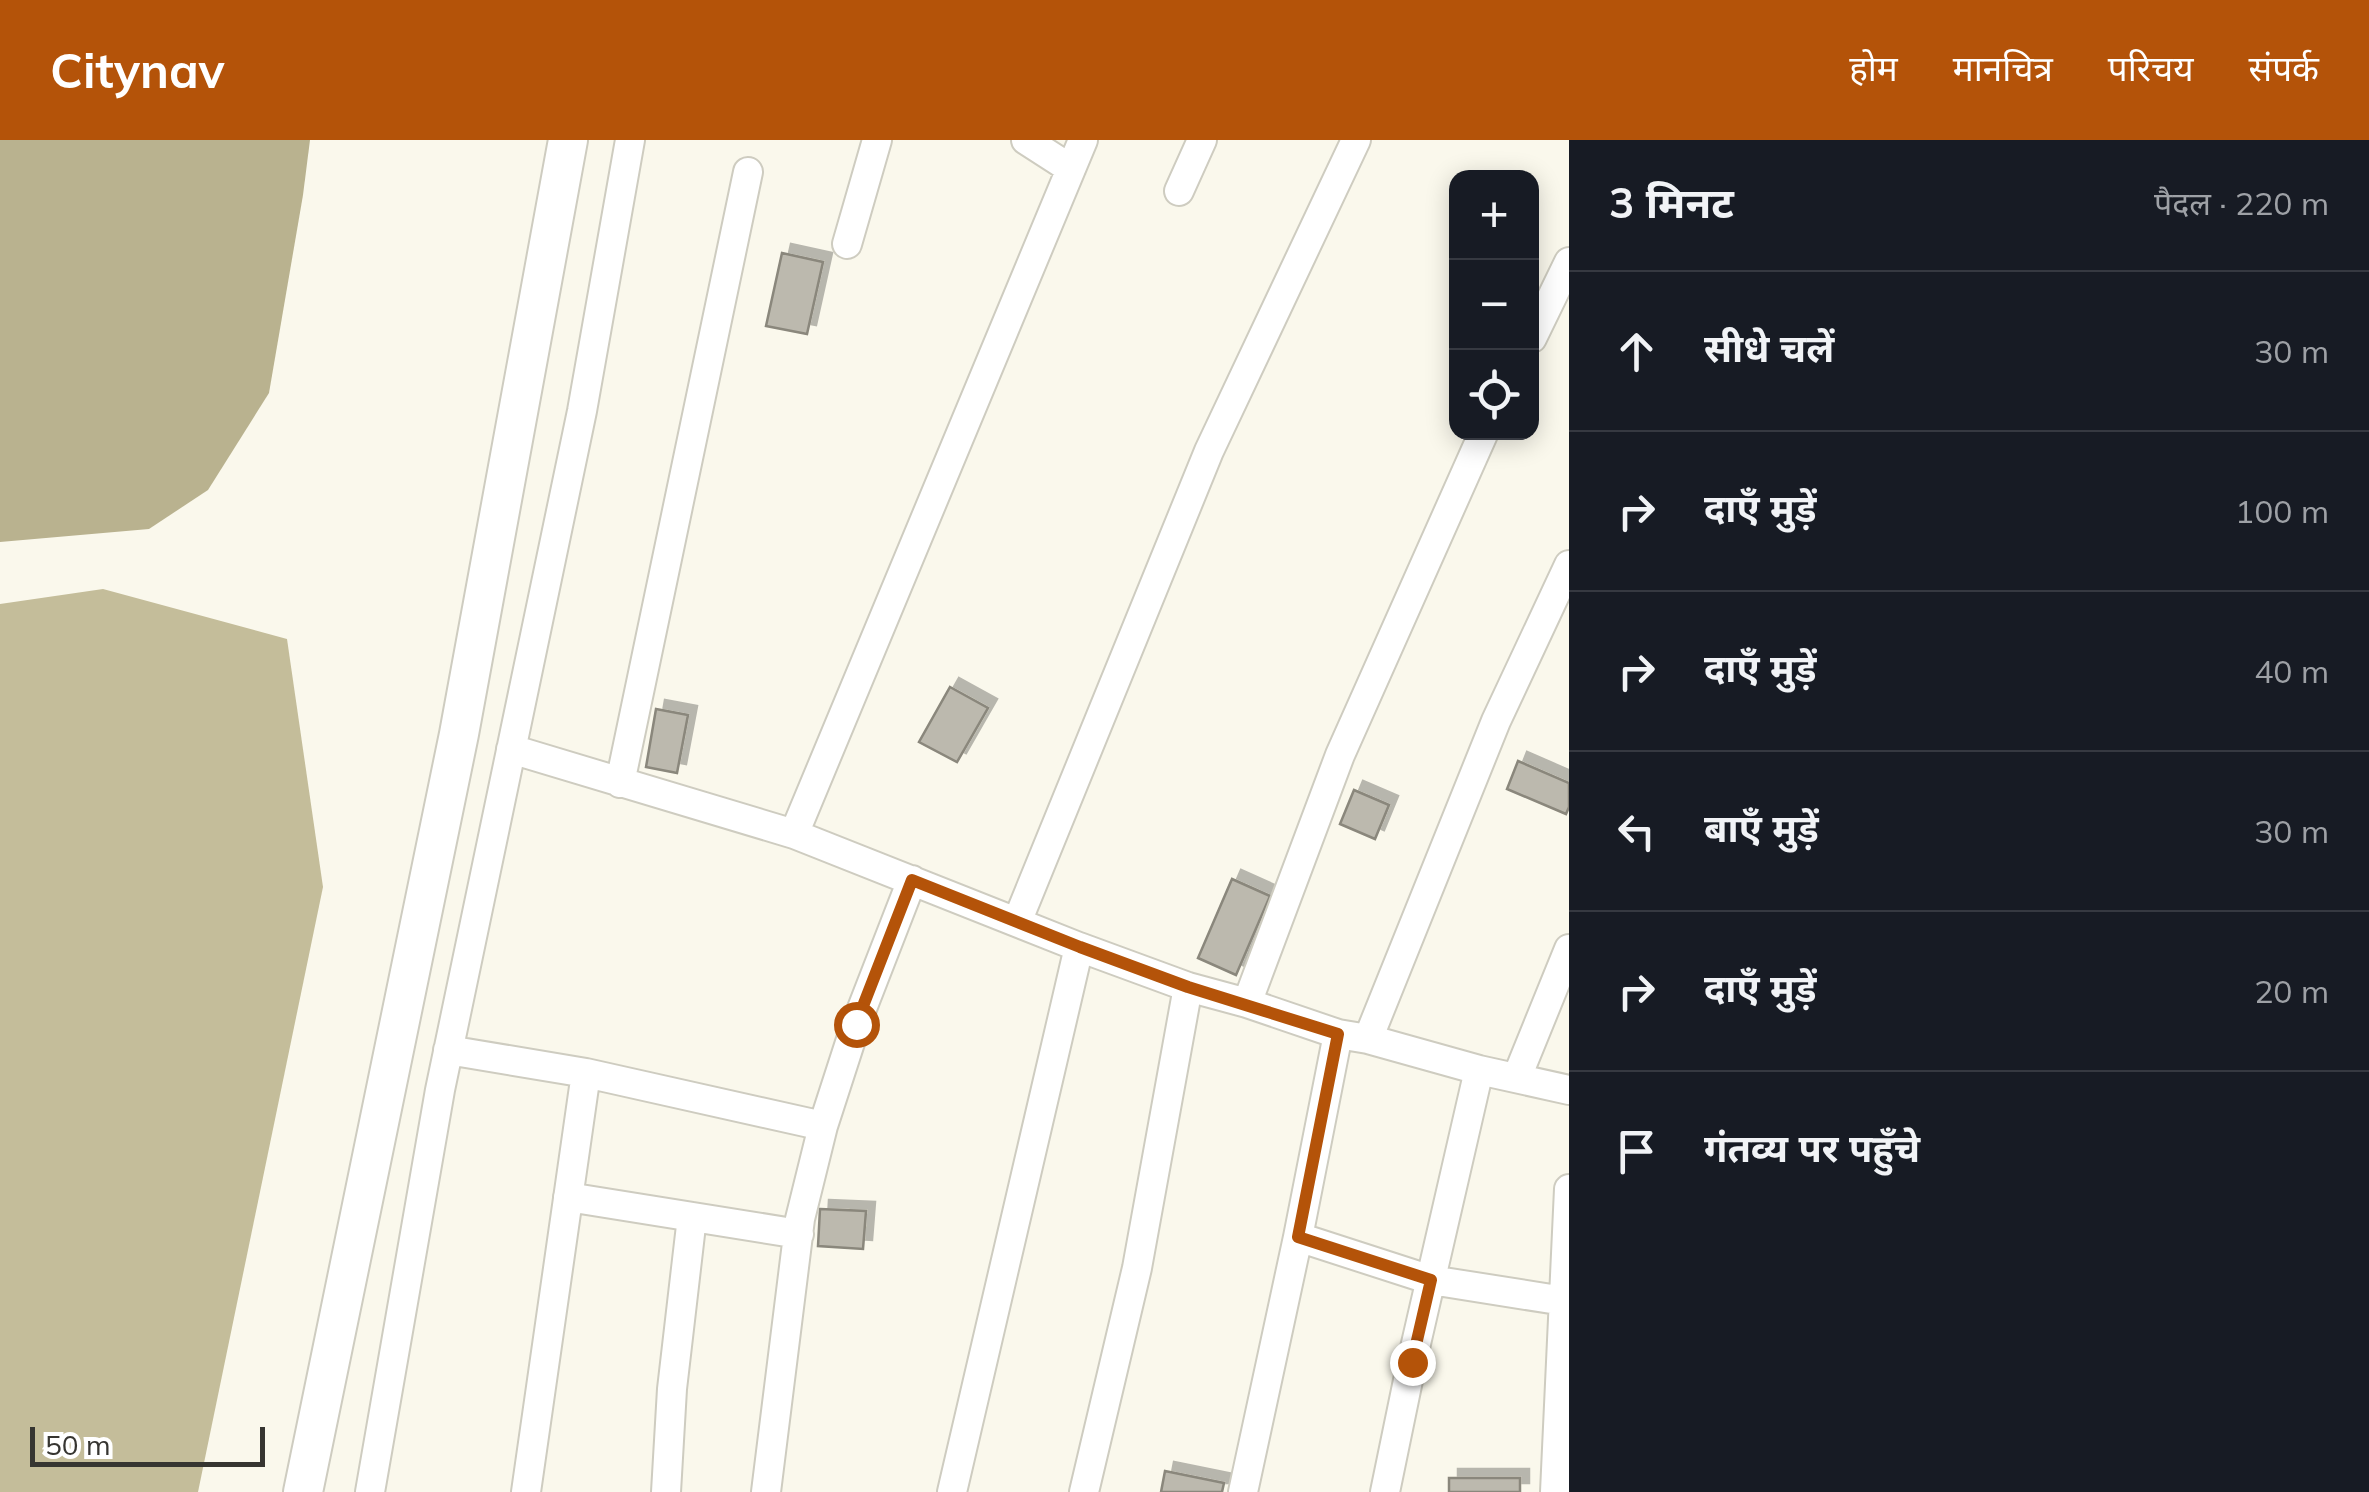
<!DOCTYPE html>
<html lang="hi">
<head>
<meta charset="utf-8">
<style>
	:root { --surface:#171b24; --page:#20242c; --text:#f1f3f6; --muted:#9ea1a6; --line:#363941; --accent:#b45309 }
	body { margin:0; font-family:Mulish,"Noto Sans Devanagari",sans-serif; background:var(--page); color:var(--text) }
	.controls { position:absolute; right:30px; top:30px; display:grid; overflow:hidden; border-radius:20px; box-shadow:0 5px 25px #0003 }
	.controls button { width:90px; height:90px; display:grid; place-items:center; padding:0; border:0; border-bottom:2px solid var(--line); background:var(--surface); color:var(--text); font:50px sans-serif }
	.scale { position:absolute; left:30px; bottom:25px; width:235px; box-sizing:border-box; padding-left:10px; border:5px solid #363531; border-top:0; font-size:28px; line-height:35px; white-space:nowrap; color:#363531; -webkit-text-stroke:8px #fff; paint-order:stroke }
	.stop { position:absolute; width:30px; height:30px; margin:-22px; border:8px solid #b45309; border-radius:50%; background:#fff }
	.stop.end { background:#b45309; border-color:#fff; box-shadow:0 2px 10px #0008 }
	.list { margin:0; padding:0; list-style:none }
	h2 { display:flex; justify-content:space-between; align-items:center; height:130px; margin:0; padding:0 40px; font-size:42px }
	h2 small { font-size:32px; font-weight:400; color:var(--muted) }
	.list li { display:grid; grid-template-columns:65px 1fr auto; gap:30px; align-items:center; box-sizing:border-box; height:160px; padding:0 40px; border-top:2px solid var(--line) }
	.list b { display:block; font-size:38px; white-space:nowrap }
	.list em { font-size:32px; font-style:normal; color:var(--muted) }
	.icon { flex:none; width:55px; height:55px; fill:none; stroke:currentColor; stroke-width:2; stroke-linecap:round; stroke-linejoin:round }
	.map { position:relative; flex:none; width:1569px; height:1352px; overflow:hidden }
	header { display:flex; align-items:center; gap:60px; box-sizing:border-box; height:140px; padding:0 50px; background:var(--accent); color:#fff }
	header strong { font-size:48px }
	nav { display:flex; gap:55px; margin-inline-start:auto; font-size:35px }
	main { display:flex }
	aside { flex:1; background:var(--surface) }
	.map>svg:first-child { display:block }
	.forest { fill:#c4bd9a }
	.water { fill:#b9b28f }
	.building { fill:#bcb9ae; stroke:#8a877c; stroke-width:2.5; filter:url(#shadow) }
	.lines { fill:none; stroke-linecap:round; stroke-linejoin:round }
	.street-casing { stroke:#ceccc0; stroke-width:32 }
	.secondary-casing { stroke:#ceccc0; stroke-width:42 }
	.street { stroke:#fff; stroke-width:28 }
	.secondary { stroke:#fff; stroke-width:38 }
	.route { stroke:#b45309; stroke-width:12 }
</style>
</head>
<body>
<header>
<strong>Citynav</strong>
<nav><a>होम</a><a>मानचित्र</a><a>परिचय</a><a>संपर्क</a></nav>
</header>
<main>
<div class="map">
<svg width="1569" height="1352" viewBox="0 0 1569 1352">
	<defs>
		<filter id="shadow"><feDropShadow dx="9" dy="-9" stdDeviation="0" flood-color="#0004"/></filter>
	</defs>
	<rect width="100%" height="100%" fill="#faf8ec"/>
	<path class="forest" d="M 103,449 L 287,499 L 323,747 L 198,1352 L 0,1352 L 0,464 Z"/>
	<path class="water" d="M 0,0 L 310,0 L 303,55 L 269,253 L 208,350 L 149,389 L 0,402 Z"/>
	<path class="building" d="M 782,113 L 823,122 L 807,194 L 766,186 Z
		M 950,547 L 988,568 L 957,622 L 919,602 Z
		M 656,569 L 688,575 L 677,633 L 646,627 Z
		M 1518,621 L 1569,643 L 1569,667 L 1566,674 L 1507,649 Z
		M 1354,650 L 1389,665 L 1375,699 L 1340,684 Z
		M 1232,739 L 1270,756 L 1236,835 L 1198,818 Z
		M 820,1069 L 866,1071 L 863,1109 L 818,1106 Z
		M 1165,1331 L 1224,1343 L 1222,1352 L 1161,1352 Z
		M 1449,1338 L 1520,1338 L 1520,1352 L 1449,1352 Z"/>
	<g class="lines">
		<g class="street-casing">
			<path id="street" d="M 1026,0 L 1071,29
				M 1179,51 L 1202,0
				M 847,104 L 877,0
				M 1532,198 L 1569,122
				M 511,609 L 794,694 L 1079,807 L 1188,847 L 1247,863 L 1338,894 L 1368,899 L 1479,930 L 1569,950
				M 620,643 L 748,32
				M 794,694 L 1083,0
				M 1017,782 L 1209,311 L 1356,0
				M 1247,863 L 1340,615 L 1484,292
				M 1368,899 L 1496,581 L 1569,425
				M 448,910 L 586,933 L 823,986
				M 1517,937 L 1569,809
				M 568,1057 L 799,1094
				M 1298,1097 L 1431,1140 L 1564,1161
				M 370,1352 L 440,950 L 582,271 L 630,0
				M 526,1352 L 586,933
				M 666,1352 L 672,1249 L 692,1077
				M 766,1352 L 800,1079 L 823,986 L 856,884 L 912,740
				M 952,1352 L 1079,807
				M 1084,1352 L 1137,1128 L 1188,847
				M 1243,1352 L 1298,1097 L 1338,894
				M 1385,1352 L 1412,1221 L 1479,930
				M 1555,1352 L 1569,1049"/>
		</g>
		<g class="secondary-casing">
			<path id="secondary" d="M 303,1352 L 459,594 L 568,0"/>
		</g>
		<use href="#street" class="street"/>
		<use href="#secondary" class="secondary"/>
	</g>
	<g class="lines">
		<path class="route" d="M 856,884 L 912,740 L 1080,807 L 1188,847 L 1338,894 L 1298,1097 L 1431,1140 L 1412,1222"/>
	</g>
</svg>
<div class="controls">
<button>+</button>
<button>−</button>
<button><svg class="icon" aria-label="locate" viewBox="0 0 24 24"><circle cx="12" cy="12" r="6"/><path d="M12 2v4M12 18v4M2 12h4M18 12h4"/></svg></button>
</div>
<div class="scale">50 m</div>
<div class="stop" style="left:856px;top:884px"></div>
<div class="stop end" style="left:1412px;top:1222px"></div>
</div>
<aside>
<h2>3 मिनट<small>पैदल · 220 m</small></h2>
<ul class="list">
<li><svg class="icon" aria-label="ahead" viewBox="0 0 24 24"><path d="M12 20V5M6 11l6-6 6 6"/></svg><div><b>सीधे चलें</b></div><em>30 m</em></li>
<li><svg class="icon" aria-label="right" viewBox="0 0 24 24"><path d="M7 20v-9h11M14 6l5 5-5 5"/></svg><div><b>दाएँ मुड़ें</b></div><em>100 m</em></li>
<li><svg class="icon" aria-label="right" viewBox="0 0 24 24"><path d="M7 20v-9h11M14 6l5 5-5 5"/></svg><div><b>दाएँ मुड़ें</b></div><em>40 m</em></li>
<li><svg class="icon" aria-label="left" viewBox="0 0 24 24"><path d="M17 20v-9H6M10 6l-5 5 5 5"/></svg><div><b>बाएँ मुड़ें</b></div><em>30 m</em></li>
<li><svg class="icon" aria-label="right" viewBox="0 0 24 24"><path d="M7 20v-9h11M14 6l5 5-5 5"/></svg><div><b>दाएँ मुड़ें</b></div><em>20 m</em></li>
<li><svg class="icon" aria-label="arrive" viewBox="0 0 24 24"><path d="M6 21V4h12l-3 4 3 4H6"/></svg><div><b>गंतव्य पर पहुँचे</b></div></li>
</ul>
</aside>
</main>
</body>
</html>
